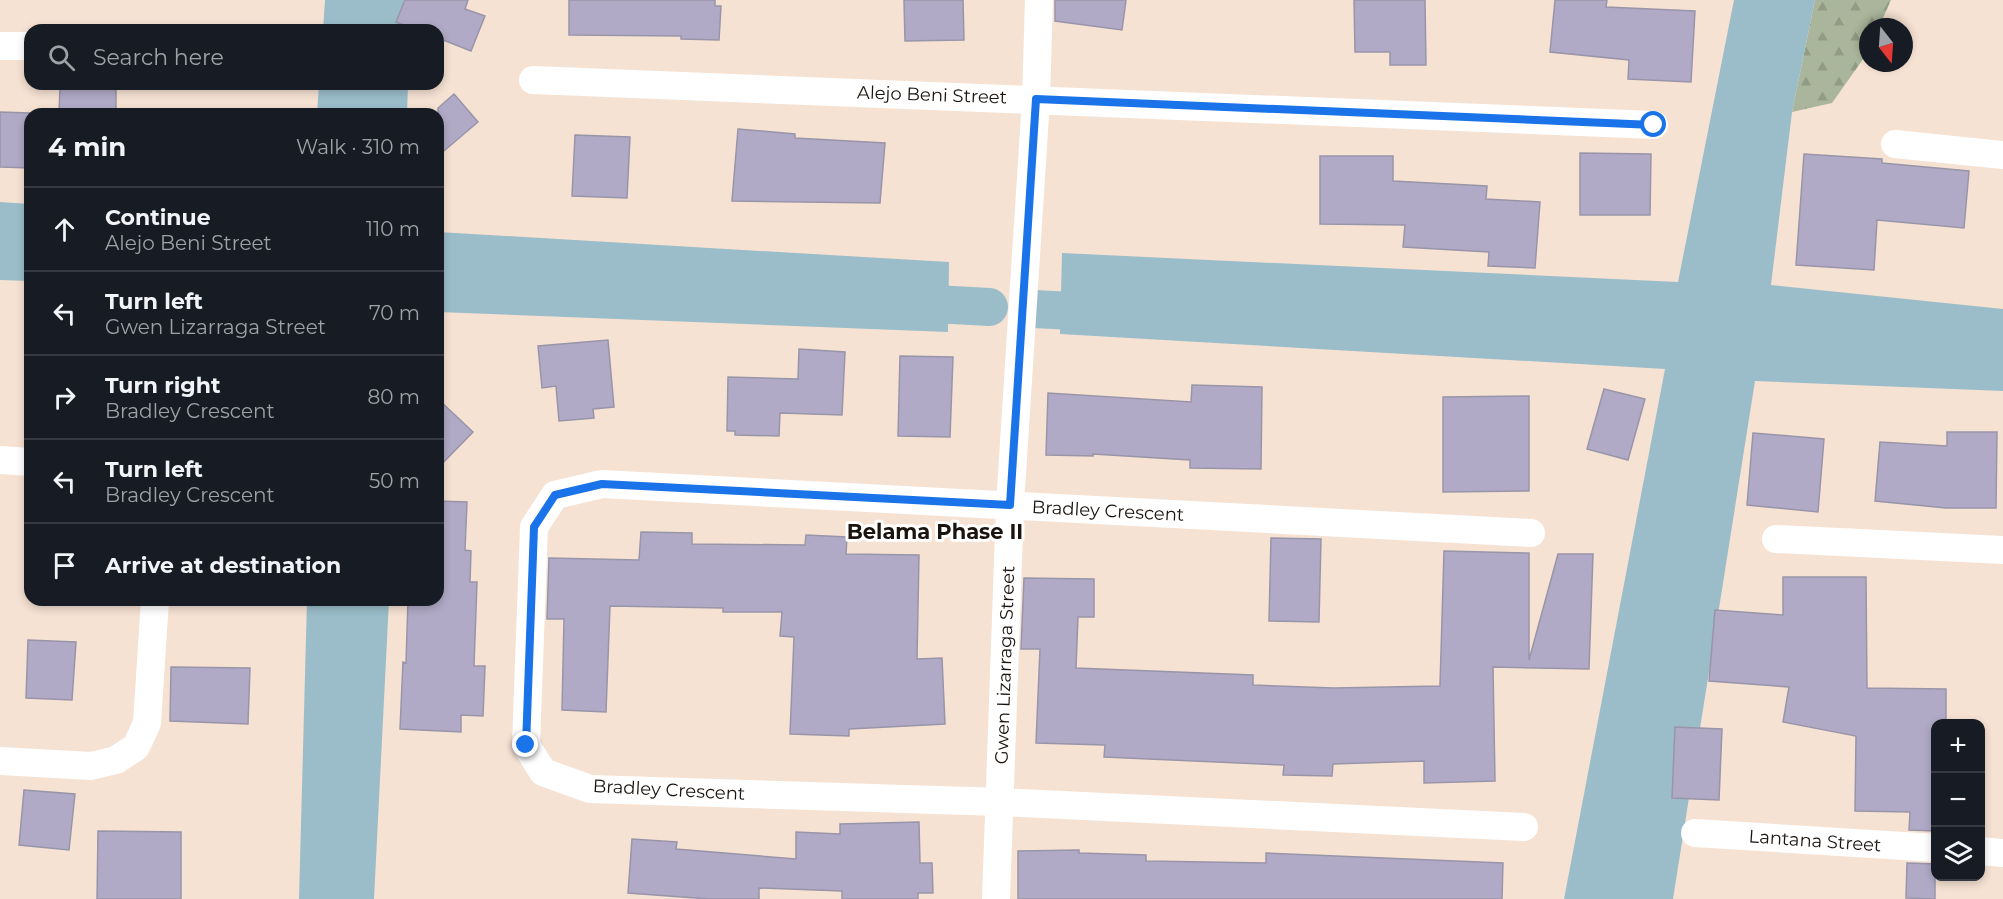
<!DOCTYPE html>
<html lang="en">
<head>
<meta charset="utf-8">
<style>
	:root { --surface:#171b24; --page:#242831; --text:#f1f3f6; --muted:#9ea1a6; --line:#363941 }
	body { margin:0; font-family:Montserrat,sans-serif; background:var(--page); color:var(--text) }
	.controls { position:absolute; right:18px; bottom:18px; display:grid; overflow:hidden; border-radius:12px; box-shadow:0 3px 9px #0003 }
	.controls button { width:54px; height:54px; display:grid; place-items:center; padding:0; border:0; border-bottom:2px solid var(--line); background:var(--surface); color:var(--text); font:30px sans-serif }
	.compass { position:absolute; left:1859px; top:18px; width:54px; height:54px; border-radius:50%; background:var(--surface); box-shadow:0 3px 9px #0003; rotate:163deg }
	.stop { position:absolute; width:18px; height:18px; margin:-14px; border:4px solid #1a73e8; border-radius:50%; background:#fff }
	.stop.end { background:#1a73e8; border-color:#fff; box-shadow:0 2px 6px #0008 }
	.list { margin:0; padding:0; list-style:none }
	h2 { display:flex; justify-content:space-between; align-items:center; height:78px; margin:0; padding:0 24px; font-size:26px }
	h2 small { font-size:20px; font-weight:400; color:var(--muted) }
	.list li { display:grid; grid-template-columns:39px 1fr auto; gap:18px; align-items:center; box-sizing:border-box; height:84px; padding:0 24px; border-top:2px solid var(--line) }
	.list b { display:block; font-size:22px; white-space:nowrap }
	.list p { margin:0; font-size:20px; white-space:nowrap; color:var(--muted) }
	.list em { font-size:20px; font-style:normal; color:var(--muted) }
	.icon { flex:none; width:33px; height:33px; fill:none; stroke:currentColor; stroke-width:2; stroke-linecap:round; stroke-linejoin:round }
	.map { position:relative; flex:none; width:2003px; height:899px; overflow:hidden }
	.search { position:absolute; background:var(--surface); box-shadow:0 3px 9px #0003; left:24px; top:24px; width:420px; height:66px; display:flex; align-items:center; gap:15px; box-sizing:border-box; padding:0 21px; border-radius:18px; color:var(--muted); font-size:22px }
	.panel { position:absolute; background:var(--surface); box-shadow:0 3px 9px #0003; left:24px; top:108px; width:420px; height:498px; border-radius:18px }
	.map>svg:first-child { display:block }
	.forest { fill:url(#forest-firs) }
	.water { fill:#9bbdca }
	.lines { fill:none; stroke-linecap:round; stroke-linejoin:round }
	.canal { stroke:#9bbdca; stroke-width:38 }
	.building { fill:#b0aac6; stroke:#9995a9; stroke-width:1.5 }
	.minor { stroke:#fff; stroke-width:28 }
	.route { stroke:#1a73e8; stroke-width:8 }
	.labels { text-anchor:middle; stroke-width:6; stroke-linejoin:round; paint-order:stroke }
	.street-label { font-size:18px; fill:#1a130e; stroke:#fff }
	.quarter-label { font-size:21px; font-weight:bold; fill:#1a130e; stroke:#fff }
</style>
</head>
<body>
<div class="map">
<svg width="2003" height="899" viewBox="0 0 2003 899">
	<defs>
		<pattern id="forest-firs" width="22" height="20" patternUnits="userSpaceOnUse" patternTransform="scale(1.5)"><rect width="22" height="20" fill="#aab69b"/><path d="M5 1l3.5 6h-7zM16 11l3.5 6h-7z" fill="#929c84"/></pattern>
	</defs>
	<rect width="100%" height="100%" fill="#f6e2d3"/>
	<path class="forest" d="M 1815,0 L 1891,0 L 1879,27 L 1868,27 L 1866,55 L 1832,103 L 1792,112 Z"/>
	<path class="water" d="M 325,0 L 412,0 L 411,30 L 323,30 Z
		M 1734,0 L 1815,0 L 1792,112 L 1771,285 L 2003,309 L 2003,391 L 1755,381 L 1673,899 L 1564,899 L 1665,369 L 1060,334 L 1062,253 L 1678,282 Z
		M 319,84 L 408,84 L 407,114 L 317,114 Z
		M 0,202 L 30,204 L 30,281 L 0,280 Z
		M 438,232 L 949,262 L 948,332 L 438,312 Z
		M 307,600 L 389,600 L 374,899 L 299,899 Z"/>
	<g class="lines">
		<path class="canal" d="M 898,302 L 989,307
			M 1034,309 L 1112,313"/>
	</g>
	<path class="building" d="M 405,0 L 468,0 L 465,9 L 485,16 L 471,51 L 438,38 L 438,30 L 417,30 L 396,22 Z
		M 569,0 L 715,0 L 715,6 L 721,6 L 719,40 L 681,39 L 681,36 L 569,35 Z
		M 904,0 L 963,0 L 964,40 L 905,41 Z
		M 1055,0 L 1126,0 L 1122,30 L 1055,21 Z
		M 1354,0 L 1425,0 L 1426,65 L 1390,65 L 1390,52 L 1355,52 Z
		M 1555,0 L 1607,0 L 1606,7 L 1695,11 L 1691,82 L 1628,79 L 1629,60 L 1550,52 Z
		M 60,86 L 116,86 L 116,114 L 59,114 Z
		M 454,94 L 478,122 L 438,156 L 438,108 Z
		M 0,112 L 30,113 L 30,168 L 0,167 Z
		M 738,129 L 795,134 L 795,138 L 885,143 L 880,203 L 732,201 Z
		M 575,135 L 630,137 L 627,198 L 572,196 Z
		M 1580,153 L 1651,154 L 1650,215 L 1580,215 Z
		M 1804,154 L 1882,159 L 1882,163 L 1969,171 L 1964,228 L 1877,220 L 1874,270 L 1796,265 Z
		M 1320,156 L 1393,156 L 1393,181 L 1487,186 L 1486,199 L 1540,202 L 1535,268 L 1488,266 L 1489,252 L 1403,247 L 1405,225 L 1320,224 Z
		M 608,340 L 614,407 L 593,409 L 594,418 L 559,421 L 556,386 L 542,388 L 538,346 Z
		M 799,349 L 845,352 L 842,415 L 780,413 L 779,436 L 735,435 L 735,431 L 727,431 L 728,377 L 798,379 Z
		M 900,356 L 953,357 L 950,437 L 898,436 Z
		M 1192,385 L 1262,387 L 1261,469 L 1190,468 L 1190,460 L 1093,454 L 1093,456 L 1046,455 L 1048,393 L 1191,402 Z
		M 1604,389 L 1645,399 L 1628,460 L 1587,449 Z
		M 1529,396 L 1529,491 L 1443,492 L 1443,397 Z
		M 438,399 L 473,432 L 438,468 Z
		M 1947,432 L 1997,432 L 1996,508 L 1946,508 L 1875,501 L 1880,442 L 1947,446 Z
		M 1753,433 L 1824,439 L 1818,512 L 1747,505 Z
		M 438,501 L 467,502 L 465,550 L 471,551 L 470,582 L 477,582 L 474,666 L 485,666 L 483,716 L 461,715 L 461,732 L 400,729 L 403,662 L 406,663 L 408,600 L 438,600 Z
		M 641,532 L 692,533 L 692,544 L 805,545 L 806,535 L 847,537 L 846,554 L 919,555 L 917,659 L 942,658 L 945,724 L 849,729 L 849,736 L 790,734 L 794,637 L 780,636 L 782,612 L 723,612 L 723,608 L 610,606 L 606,712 L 562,710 L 564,619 L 547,619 L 549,558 L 639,560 Z
		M 1271,538 L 1321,539 L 1319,622 L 1269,621 Z
		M 1444,551 L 1529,553 L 1529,660 L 1558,554 L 1593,554 L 1589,669 L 1493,667 L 1495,781 L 1424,783 L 1424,761 L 1333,764 L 1332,776 L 1283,775 L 1284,765 L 1104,757 L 1105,745 L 1036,743 L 1040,649 L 1021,649 L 1024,578 L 1094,579 L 1094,617 L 1078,617 L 1076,668 L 1253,675 L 1253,685 L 1334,688 L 1440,686 Z
		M 1783,577 L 1866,577 L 1867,688 L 1946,689 L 1946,723 L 1935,723 L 1935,831 L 1909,830 L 1910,812 L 1855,811 L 1856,736 L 1783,722 L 1789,687 L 1709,681 L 1715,610 L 1783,615 Z
		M 28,640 L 76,642 L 72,700 L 26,698 Z
		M 171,667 L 250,668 L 248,724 L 170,721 Z
		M 1675,727 L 1722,729 L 1719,800 L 1672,798 Z
		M 24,790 L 75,794 L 69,850 L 19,845 Z
		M 919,822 L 920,863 L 932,863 L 933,893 L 918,893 L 918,899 L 842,899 L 842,891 L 759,888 L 759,899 L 709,899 L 628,893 L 632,839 L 677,842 L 676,849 L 796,859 L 796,832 L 840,834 L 840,824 Z
		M 98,831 L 181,832 L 181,899 L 97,899 Z
		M 1079,850 L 1079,853 L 1146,855 L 1146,861 L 1266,863 L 1266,853 L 1503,863 L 1502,899 L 1018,899 L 1018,851 Z
		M 1907,863 L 1935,864 L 1935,899 L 1906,898 Z"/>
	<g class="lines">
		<path class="minor" d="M 0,46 L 30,46
			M 533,80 L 1654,125
			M 1895,144 L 2003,155
			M 0,460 L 30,462
			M 1776,539 L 2003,550
			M 0,761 L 91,766 L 116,760 L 136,747 L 147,723 L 155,600
			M 1524,827 L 1000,802 L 590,789 L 543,772 L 526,745 L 534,527 L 555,495 L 602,484 L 1531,533
			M 1695,833 L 1936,848
			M 1980,851 L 2003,853
			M 996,899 L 1010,505 L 1036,99 L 1039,0"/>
	</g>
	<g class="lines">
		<path class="route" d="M 526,745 L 534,527 L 555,495 L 602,484 L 1010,505 L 1036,99 L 1654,125"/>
	</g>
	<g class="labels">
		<g class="street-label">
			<text transform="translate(932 95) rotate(2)" y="6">Alejo Beni Street</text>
			<text transform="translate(1108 511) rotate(3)" y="6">Bradley Crescent</text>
			<text transform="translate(1005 665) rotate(-88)" y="6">Gwen Lizarraga Street</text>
			<text transform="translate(669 790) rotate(3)" y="6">Bradley Crescent</text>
			<text transform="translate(1815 841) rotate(4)" y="6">Lantana Street</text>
		</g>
		<g class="quarter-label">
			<text x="935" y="539">Belama Phase II</text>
		</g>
	</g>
</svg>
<div class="controls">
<button>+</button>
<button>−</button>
<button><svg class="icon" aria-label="layers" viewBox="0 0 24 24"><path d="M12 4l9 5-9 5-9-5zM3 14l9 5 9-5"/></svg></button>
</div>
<svg class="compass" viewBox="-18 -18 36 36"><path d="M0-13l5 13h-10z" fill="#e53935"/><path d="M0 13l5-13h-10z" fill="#9ea1a6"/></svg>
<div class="stop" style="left:1654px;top:125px"></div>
<div class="stop end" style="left:526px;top:745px"></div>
<div class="search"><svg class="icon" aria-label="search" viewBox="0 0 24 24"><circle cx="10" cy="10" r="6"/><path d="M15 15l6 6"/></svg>Search here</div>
<section class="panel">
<h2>4 min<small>Walk · 310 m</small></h2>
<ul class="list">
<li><svg class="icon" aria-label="ahead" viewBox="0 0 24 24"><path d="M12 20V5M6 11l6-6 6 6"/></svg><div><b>Continue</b><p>Alejo Beni Street</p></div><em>110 m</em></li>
<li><svg class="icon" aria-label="left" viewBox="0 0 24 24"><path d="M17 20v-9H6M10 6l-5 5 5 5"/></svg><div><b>Turn left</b><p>Gwen Lizarraga Street</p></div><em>70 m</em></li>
<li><svg class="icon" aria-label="right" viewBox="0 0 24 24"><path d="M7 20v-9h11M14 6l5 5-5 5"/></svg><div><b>Turn right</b><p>Bradley Crescent</p></div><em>80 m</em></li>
<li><svg class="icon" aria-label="left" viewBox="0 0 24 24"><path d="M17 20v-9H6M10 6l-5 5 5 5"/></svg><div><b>Turn left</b><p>Bradley Crescent</p></div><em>50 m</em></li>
<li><svg class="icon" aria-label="arrive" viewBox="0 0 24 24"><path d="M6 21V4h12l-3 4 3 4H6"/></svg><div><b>Arrive at destination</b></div></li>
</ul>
</section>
</div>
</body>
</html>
